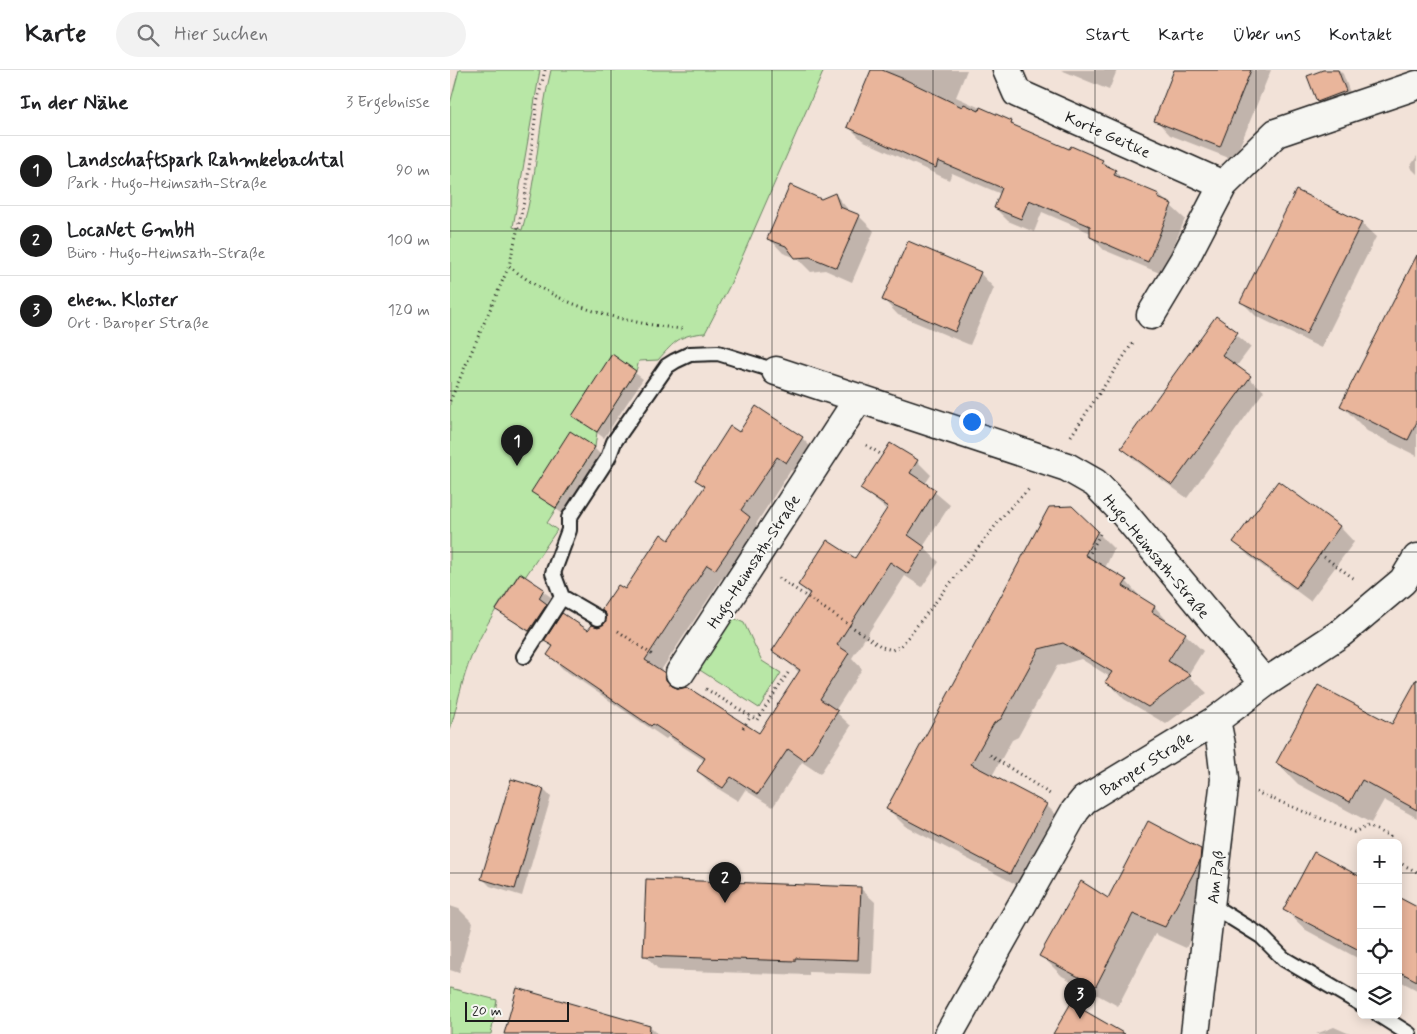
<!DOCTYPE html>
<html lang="de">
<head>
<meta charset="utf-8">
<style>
	:root { --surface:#fff; --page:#f2f2f2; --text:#202124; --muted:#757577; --line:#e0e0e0; --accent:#1c1c1c }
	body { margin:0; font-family:Mynerve,sans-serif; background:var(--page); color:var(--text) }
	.controls { position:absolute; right:15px; bottom:15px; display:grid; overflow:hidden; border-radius:8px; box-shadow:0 2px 12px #0003 }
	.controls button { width:45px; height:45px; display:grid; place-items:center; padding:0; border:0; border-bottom:1px solid var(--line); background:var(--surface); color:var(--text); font:25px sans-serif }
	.scale { position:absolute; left:15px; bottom:12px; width:104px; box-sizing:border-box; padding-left:5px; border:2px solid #1c1c1c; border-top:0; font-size:14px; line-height:18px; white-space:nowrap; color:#1c1c1c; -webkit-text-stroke:4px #f6f6f2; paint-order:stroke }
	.you { position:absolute; left:521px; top:351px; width:18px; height:18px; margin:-12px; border:4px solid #fff; border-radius:50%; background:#1a73e8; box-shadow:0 0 0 8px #1a73e833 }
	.badge { display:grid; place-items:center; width:32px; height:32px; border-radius:50%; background:var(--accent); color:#fff; font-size:16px; font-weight:700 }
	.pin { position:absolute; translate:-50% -41px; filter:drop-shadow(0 1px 2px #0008) }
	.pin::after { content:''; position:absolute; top:26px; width:18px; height:15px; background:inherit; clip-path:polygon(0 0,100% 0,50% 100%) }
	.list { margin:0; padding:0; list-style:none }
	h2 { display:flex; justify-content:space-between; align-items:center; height:65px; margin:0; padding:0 20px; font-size:21px }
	h2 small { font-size:16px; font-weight:400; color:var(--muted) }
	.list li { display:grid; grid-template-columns:32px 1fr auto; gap:15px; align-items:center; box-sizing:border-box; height:70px; padding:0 20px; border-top:1px solid var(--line) }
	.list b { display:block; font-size:19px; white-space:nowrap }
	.list p { margin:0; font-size:16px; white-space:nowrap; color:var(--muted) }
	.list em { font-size:16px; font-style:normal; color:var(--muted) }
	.icon { flex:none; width:28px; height:28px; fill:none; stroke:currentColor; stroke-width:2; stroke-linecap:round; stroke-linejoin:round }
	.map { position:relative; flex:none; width:967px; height:964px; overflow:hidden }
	header { display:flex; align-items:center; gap:30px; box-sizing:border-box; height:70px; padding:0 25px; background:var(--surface); border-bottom:1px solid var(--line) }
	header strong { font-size:24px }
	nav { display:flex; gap:28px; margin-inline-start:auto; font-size:18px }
	.search { width:350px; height:45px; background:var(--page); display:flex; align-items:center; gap:12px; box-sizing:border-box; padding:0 18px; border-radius:28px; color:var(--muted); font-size:19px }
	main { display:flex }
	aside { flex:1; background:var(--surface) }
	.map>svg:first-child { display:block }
	.green { fill:#b8e7a6; stroke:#6a8261 }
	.shadow { fill:#0003 }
	.building { fill:#e9b59b; stroke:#1c1c1c }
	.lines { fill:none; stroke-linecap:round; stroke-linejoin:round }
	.service-casing { stroke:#1c1c1c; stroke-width:18 }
	.minor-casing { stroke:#1c1c1c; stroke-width:31 }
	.path { stroke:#1c1c1c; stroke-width:3; stroke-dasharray:1 4; stroke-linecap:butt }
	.service { stroke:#f6f6f2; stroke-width:14 }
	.minor { stroke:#f6f6f2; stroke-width:28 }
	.grid { fill:none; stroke:#1c1c1c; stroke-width:1; stroke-opacity:0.55 }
	.labels { text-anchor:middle; stroke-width:4; stroke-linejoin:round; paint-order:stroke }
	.street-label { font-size:16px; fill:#1c1c1c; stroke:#f6f6f2 }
</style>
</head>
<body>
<header>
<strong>Karte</strong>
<div class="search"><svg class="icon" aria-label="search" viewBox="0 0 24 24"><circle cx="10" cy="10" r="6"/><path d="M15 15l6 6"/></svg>Hier suchen</div>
<nav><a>Start</a><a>Karte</a><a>Über uns</a><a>Kontakt</a></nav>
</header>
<main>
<aside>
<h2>In der Nähe<small>3 Ergebnisse</small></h2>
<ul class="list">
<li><span class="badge">1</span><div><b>Landschaftspark Rahmkebachtal</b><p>Park · Hugo-Heimsath-Straße</p></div><em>90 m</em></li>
<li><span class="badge">2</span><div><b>LocaNet GmbH</b><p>Büro · Hugo-Heimsath-Straße</p></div><em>100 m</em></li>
<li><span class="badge">3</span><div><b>ehem. Kloster</b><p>Ort · Baroper Straße</p></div><em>120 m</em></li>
</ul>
</aside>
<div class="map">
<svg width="967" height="964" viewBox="0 0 967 964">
	<rect width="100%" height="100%" fill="#f2e2d8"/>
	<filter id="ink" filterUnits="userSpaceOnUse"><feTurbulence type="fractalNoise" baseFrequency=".02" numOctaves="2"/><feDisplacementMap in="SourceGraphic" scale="10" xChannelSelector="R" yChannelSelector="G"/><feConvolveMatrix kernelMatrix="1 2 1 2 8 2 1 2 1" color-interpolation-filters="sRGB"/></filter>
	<g filter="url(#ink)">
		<path class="green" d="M 9,0 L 90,0 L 63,157 L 72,160 C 88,108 88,52 101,0 L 374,0 L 279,217 L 255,263 C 229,265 225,271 208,290 L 189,291 L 186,301 L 147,362 L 145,377 L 97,453 L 107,460 L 75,507 L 69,504 C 52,529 34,557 22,585 C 12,609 7,636 0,660 L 0,34 Z
			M 275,544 L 294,553 L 312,591 L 331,603 L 309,638 L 242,595 Z
			M 0,918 L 47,930 L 41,964 L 0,964 Z"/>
		<path class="shadow" d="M 423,0 L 517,0 L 506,27 L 561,52 L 567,58 L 620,81 L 652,91 L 677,112 L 709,125 L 735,149 L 712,204 L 654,180 L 641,167 L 641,163 L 592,142 L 584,162 L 558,151 L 545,138 L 551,124 L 502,103 L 499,110 L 412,70 L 398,56 Z
			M 611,0 L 667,0 L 659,20 Z
			M 726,0 L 821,0 L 784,90 L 720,65 L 706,50 Z
			M 877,0 L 889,0 L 893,4 L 902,28 L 875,38 L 868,31 Z
			M 967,86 L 967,104 L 960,97 Z
			M 385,124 L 401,143 L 409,146 L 424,161 L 402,212 L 375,200 L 361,202 L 347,188 L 333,183 L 319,168 L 371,130 Z
			M 911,153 L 926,167 L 871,278 L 806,246 L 792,232 Z
			M 530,203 L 544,218 L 520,275 L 448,245 L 434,230 Z
			M 967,207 L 967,386 L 917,361 L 892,336 Z
			M 766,248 L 801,277 L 786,297 L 814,321 L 737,428 L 686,391 L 673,378 Z
			M 162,286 L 193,309 L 154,368 L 123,345 Z
			M 289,364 L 352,368 L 366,382 L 351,406 L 341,400 L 306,454 L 314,462 L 280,513 L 272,508 L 210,602 L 229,620 L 310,665 L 350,603 L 324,580 L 360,526 L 350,515 L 405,489 L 437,440 L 412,419 L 467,391 L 481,405 L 475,414 L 500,435 L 473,477 L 489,492 L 472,517 L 455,506 L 402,588 L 412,599 L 385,641 L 401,656 L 370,704 L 352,692 L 323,737 L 295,720 L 288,731 L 262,715 L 248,701 L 255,691 L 218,667 L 216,669 L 113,599 L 99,585 L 103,578 L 96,571 L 139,562 L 156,554 L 175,521 L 220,472 L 255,418 L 247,410 Z
			M 144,378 L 151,385 L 113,444 L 82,422 Z
			M 828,412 L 890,457 L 904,472 L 860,531 L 799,486 L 785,472 Z
			M 647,462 L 664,479 L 655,498 L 676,511 L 692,529 L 705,537 L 721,555 L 735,564 L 753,581 L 738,605 L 757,623 L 716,654 L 674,629 L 657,611 L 660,607 L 631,589 L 607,596 L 568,667 L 562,670 L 542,706 L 596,735 L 614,752 L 577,820 L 455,756 L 438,739 Z
			M 70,505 L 101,527 L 96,534 L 104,542 L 87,568 L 47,540 Z
			M 967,653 L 967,748 L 934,730 L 921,753 L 848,714 L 827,693 L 943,656 Z
			M 62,710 L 94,720 L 101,727 L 72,826 L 40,816 L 33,809 Z
			M 750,780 L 772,801 L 770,812 L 736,878 L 705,864 L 668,936 L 612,906 L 591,885 L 658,830 Z
			M 911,808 L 911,890 L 856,860 L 834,839 Z
			M 410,818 L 425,832 L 422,904 L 359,902 L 359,905 L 209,900 L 195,885 Z
			M 948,828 L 967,838 L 967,920 L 948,910 Z
			M 0,836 L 9,839 L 23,853 L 9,903 L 0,900 Z
			M 68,919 L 202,958 L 208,964 L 55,964 Z
			M 884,957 L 900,964 L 866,964 Z"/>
		<path class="building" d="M 421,0 L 432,0 L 454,9 L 512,37 L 514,34 L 529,41 L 530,37 L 562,51 L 561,54 L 619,79 L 621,76 L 653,90 L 651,93 L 666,100 L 664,105 L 709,124 L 708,128 L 722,134 L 698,192 L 640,167 L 640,156 L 579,130 L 571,149 L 544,138 L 552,118 L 488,91 L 486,98 L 397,57 Z
			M 724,0 L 801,0 L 770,77 L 704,51 Z
			M 873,0 L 888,0 L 896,21 L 867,32 L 857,6 Z
			M 340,115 L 371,129 L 385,123 L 390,137 L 410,145 L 387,198 L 360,187 L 345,188 L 336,176 L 317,169 Z
			M 846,120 L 912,152 L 856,264 L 790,232 Z
			M 458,171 L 531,202 L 505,262 L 432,230 Z
			M 967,185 L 967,352 L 958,370 L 890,336 Z
			M 766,246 L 788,262 L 772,285 L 801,306 L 722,415 L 671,378 Z
			M 162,284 L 186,301 L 147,362 L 122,346 Z
			M 306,336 L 353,367 L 336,393 L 327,387 L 291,440 L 300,447 L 291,462 L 265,500 L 257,495 L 195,590 L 215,603 L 216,610 L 222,616 L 229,619 L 237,617 L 309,663 L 350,600 L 322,581 L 360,523 L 348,515 L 377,470 L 405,488 L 438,437 L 410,419 L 440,373 L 468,390 L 460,403 L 486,420 L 458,465 L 475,477 L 458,504 L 440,492 L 387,575 L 399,583 L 370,629 L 388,641 L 355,691 L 338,679 L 308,724 L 281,707 L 273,718 L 247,701 L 255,688 L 203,654 L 201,656 L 97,585 L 103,576 L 94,571 L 112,543 L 138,560 L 142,555 L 148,557 L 155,553 L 156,544 L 151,540 L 168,515 L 175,519 L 211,464 L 219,470 L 255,416 L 245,410 L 264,381 L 280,356 L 289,362 Z
			M 120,361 L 145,377 L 106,438 L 81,422 Z
			M 828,411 L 890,456 L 846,518 L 783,472 Z
			M 622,436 L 648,461 L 635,485 L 677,510 L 673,516 L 705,536 L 702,542 L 736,563 L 718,591 L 741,605 L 698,637 L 655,612 L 662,602 L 613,573 L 589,579 L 551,649 L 544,653 L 521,694 L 597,734 L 560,804 L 436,739 L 599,437 Z
			M 70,503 L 94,519 L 89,528 L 97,534 L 79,561 L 46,540 Z
			M 967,609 L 967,740 L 912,710 L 900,732 L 826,693 L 868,615 L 942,654 Z
			M 61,709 L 94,719 L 65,819 L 31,809 Z
			M 698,751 L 751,779 L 750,791 L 715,857 L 683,844 L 646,916 L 589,886 L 631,811 L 658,828 Z
			M 864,782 L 911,807 L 911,881 L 833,840 Z
			M 196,809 L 411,817 L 408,890 L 345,888 L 345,891 L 193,886 Z
			M 948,827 L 967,837 L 967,911 L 948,901 Z
			M 67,918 L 200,956 L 199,964 L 54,964 Z
			M 621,933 L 675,964 L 603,964 Z"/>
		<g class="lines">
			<g class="service-casing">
				<path id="service" d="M 148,548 L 112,527 L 103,503 L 119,460 L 119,448 L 158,388 L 164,372 L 217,296 L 225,291 L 240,284 L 268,283 L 326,301
					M 74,586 L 112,527
					M 761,835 L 811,866 L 834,889 L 911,934
					M 929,945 L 959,964"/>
			</g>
			<g class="minor-casing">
				<path id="minor" d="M 557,0 L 567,23 L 773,115 L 826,63 L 967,15
					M 701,245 L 734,190 L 773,115
					M 326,301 L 617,397 L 645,413 L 672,441 L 815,613
					M 230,603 L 409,328
					M 499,964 L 625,741 L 634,730 L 766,650 L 815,613 L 891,563 L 953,511 L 967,488
					M 745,964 L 775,709 L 771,675 L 766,650"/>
			</g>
			<path class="path" d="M 95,0 L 87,33 L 76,123 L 59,196 C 107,236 170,252 232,259
				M 0,331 L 59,196
				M 621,366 L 684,271
				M 416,375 L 432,385
				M 870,484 L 906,510
				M 638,487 L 650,464
				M 329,508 L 432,577 L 442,580 L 451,576 L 557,441 L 580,418
				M 168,561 L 204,586
				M 256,619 L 307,650 L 338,603
				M 293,658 L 301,646
				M 540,685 L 600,724
				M 806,722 L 904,762 L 918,756 L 940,766 L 940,773
				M 948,792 L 967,802"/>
			<use href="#service" class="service"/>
			<use href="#minor" class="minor"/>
		</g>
	</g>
	<path class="grid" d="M 161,0 L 161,964M 322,0 L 322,964M 483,0 L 483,964M 645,0 L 645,964M 806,0 L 806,964M 0,161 L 967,161M 0,321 L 967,321M 0,482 L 967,482M 0,643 L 967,643M 0,803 L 911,803M 948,803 L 967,803"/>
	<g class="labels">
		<g class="street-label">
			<text transform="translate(658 64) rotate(24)" y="6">Korte Geitke</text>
			<text transform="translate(707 486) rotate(50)" y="6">Hugo-Heimsath-Straße</text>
			<text transform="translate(303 491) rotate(-57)" y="6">Hugo-Heimsath-Straße</text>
			<text transform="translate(696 693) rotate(-32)" y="6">Baroper Straße</text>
			<text transform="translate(765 807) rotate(-83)" y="6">Am Paß</text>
		</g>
	</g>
</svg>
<div class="controls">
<button>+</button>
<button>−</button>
<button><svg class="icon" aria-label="locate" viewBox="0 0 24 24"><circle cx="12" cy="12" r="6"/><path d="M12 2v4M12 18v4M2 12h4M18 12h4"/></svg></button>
<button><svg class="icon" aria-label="layers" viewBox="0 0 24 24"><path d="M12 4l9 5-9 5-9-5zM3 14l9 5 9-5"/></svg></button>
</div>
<div class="scale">20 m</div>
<div class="you"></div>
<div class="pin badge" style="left:67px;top:396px">1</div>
<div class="pin badge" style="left:275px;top:833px">2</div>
<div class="pin badge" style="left:630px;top:949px">3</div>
</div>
</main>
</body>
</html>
